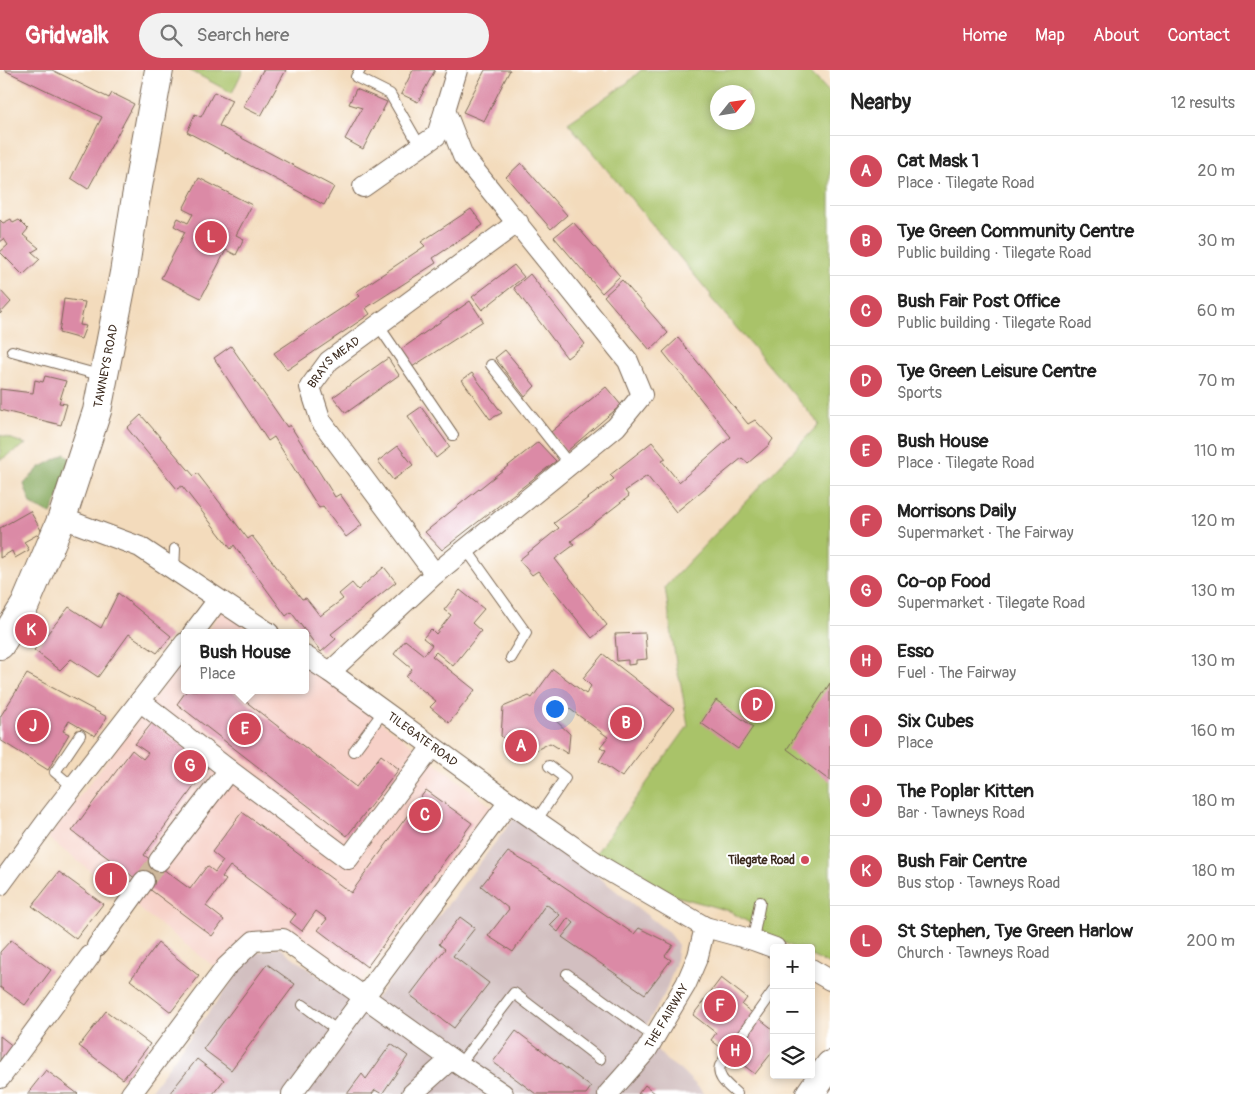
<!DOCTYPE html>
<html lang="en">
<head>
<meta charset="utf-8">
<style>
	:root { --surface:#fff; --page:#f2f2f2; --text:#222; --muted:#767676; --line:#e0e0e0; --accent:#d1495b }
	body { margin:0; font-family:Pangolin,sans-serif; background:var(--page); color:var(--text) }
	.controls { position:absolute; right:15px; bottom:15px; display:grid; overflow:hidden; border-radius:5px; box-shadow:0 2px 8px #0003 }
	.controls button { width:45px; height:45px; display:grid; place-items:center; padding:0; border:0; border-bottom:1px solid var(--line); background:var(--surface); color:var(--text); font:25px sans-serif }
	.compass { position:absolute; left:710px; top:15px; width:45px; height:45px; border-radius:50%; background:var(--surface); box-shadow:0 2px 8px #0003; rotate:60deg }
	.you { position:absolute; left:554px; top:638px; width:18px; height:18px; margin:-12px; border:4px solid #fff; border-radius:50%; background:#1a73e8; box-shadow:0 0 0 8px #1a73e833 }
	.badge { display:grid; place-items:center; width:32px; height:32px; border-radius:50%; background:var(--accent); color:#fff; font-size:16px; font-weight:700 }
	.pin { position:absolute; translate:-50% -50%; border:2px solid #fff; box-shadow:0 1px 5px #0006 }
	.popup { position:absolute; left:181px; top:559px; width:128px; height:65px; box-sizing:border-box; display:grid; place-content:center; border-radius:5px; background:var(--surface); filter:drop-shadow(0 1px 4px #0005); font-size:16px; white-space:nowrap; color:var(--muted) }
	.popup b { font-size:19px; color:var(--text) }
	.popup::after { content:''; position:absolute; left:50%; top:100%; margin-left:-10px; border:10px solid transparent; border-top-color:var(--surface) }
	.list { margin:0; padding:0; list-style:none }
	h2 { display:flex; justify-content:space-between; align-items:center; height:65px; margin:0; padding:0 20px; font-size:21px }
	h2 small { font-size:16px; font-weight:400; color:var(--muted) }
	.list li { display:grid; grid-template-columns:32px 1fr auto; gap:15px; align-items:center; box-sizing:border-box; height:70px; padding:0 20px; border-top:1px solid var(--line) }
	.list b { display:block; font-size:19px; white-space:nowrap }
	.list p { margin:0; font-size:16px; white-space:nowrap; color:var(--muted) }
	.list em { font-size:16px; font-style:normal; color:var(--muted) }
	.icon { flex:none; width:28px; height:28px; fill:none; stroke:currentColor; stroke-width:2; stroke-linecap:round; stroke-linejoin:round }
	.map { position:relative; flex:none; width:830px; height:1024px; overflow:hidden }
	header { display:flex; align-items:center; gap:30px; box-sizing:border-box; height:70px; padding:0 25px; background:var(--accent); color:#fff }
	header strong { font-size:24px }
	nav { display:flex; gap:28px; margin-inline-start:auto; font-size:18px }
	.search { width:350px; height:45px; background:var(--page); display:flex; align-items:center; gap:12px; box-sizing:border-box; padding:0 18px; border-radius:28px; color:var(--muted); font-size:19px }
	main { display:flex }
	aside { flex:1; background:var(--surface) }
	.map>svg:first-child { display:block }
	.built { fill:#f7d1c8 }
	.industrial { fill:#d2bfc0 }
	.green { fill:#a9c369; stroke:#727644; fill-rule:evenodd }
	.forest { fill:#86a95d; stroke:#606a3e }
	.building { fill:#db8aa6 }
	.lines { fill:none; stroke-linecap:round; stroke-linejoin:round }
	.street-tunnel { stroke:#ceb89c; stroke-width:20; stroke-dasharray:20 10; stroke-linecap:butt }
	.lane-casing { stroke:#7b6855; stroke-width:12 }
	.street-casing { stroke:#7b6855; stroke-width:22 }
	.secondary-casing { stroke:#7b6855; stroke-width:30 }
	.lane { stroke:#fff; stroke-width:10 }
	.street { stroke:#fff; stroke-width:20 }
	.secondary { stroke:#fff; stroke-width:28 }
	.poi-dot { fill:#d1495b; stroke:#fff; stroke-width:2 }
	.labels { text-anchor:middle; stroke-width:4; stroke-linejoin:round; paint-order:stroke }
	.street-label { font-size:12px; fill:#3b2a1e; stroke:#fff }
	.poi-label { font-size:12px; font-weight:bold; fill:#3b2a1e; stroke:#fff; text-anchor:end }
</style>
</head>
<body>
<header>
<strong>Gridwalk</strong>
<div class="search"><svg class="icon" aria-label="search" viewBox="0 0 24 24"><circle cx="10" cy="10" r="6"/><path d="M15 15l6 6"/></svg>Search here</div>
<nav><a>Home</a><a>Map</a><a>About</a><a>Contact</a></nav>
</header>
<main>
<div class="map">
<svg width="830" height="1024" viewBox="0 0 830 1024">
	<rect width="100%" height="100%" fill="#fff"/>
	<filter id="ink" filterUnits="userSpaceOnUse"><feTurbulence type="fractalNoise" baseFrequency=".02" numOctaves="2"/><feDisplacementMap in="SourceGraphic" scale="10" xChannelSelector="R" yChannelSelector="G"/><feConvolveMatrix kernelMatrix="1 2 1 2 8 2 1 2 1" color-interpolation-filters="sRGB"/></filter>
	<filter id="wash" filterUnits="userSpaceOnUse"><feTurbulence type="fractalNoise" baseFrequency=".0096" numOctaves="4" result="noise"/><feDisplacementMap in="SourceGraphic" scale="20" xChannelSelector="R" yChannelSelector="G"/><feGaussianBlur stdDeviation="1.12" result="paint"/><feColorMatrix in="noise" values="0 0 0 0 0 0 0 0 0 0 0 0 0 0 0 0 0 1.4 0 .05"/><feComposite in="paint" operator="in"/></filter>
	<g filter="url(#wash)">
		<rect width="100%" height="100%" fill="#f3dbbc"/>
		<path class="built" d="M 222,541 L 255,563 L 205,563 Z
			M 185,588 L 185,620 L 305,620 L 305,595 L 330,612 L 496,740 L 362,911 L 290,859 L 252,863 L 216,898 L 48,768 Z"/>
		<path class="industrial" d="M 515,747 L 577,790 L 667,861 L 678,875 L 675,895 L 665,923 L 642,963 L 666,990 L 682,1001 L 705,1024 L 148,1024 L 252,884 L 279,877 L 366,941 Z"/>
		<path class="green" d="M 189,0 L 243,0 L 232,23 Z
			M 641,0 L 808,0 L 830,23 L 830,895 L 811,886 L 811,878 L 795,878 L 781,871 L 729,841 L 676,826 L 636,809 L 594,786 L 688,656 L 681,615 L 677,600 L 665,517 L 819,354 L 710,227 L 711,225 L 568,53 L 627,13 ZM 718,22 L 748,22 L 748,52 L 718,52 Z
			M 0,365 L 26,374 L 0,390 Z"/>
		<path class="forest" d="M 65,384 L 73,392 L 51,444 L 31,434 L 24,414 L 39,398 Z"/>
		<g id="blocks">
			<path class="building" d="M 4,0 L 52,0 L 109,28 L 112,23 L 134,34 L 88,119 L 71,108 L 102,47 Z
				M 263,0 L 286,0 L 261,46 L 243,37 Z
				M 413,0 L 435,0 L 418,32 L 401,24 Z
				M 485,0 L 510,0 L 484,51 L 463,42 Z
				M 356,19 L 387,32 L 363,79 L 345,69 L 362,38 L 349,34 Z
				M 214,22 L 232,30 L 219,56 L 334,117 L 324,135 L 187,62 L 195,44 L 201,47 Z
				M 521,93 L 567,145 L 551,159 L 506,107 Z
				M 199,108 L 252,135 L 236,165 L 244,169 L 236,185 L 226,180 L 201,228 L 161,208 L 185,162 L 174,156 L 178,148 L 188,153 L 193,144 L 183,139 Z
				M 471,139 L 483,155 L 433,188 L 436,193 L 366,238 L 370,244 L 287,300 L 274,283 L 360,226 L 356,222 L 425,176 L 421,172 Z
				M 11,149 L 13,153 L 19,150 L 28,159 L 23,165 L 39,178 L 32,182 L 40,189 L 23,205 L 0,182 L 8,175 L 4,169 L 0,172 L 0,150 L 3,153 Z
				M 573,152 L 620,206 L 602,223 L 554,167 Z
				M 514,195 L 524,207 L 482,240 L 472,227 Z
				M 530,204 L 585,274 L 567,288 L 514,218 Z
				M 622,210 L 668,263 L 650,280 L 604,226 Z
				M 0,220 L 11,232 L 0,244 Z
				M 64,229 L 85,232 L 80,255 L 86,256 L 81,269 L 59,263 Z
				M 470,231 L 483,251 L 412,297 L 400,280 Z
				M 678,268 L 748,354 L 755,350 L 773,369 L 769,375 L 748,393 L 742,388 L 676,442 L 647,406 L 625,421 L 629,426 L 571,471 L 574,475 L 555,489 L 607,555 L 592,568 L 538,501 L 532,505 L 519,490 L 559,458 L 554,453 L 614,409 L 610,405 L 652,372 L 666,389 L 662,391 L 679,412 L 731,367 L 663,282 Z
				M 231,276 L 287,357 L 290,355 L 335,427 L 340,424 L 362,455 L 346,467 L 323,436 L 319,438 L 274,367 L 268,371 L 214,288 Z
				M 505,280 L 535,316 L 525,327 L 495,288 Z
				M 388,288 L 399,305 L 346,343 L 333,327 Z
				M 472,303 L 502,343 L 490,349 L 462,310 Z
				M 45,306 L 66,311 L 59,333 L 67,334 L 61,355 L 0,340 L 0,319 L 33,323 L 35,310 L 43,312 Z
				M 606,317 L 621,335 L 566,382 L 551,362 Z
				M 421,337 L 450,377 L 436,388 L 408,346 Z
				M 141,345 L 194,406 L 197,403 L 248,469 L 252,466 L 302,529 L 306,528 L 320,546 L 343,529 L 339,524 L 352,513 L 358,520 L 384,497 L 396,512 L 331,564 L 336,569 L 321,582 L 291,542 L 286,546 L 234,475 L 231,479 L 182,416 L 177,419 L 127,358 Z
				M 538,372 L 556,391 L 442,480 L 425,462 Z
				M 398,376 L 413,395 L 393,410 L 378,391 Z
				M 30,441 L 42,462 L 24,472 L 29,480 L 15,488 L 12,481 L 0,488 L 0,458 Z
				M 460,520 L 484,539 L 472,553 L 481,561 L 453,596 L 436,582 L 432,586 L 475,620 L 449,653 L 430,637 L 436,631 L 406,607 L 412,599 L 394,584 L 405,570 L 424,585 L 432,575 L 423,568 L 431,559 L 436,564 L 451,545 L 444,540 Z
				M 118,523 L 171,566 L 157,583 L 129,564 L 98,607 L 71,589 L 60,600 L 34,580 L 69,537 L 101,558 Z
				M 645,563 L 647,589 L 636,590 L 636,594 L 628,595 L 628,590 L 617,591 L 615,564 Z
				M 603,584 L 674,639 L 622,707 L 599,691 L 606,680 L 600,677 L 608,667 L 563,634 L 553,648 L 570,664 L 568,684 L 550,673 L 524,686 L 501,666 L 503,637 L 529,626 L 532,628 L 553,599 L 586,624 L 591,616 L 583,608 Z
				M 27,604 L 107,647 L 95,666 L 69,651 L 63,661 L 69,664 L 48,700 L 0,670 L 0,647 Z
				M 830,613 L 830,711 L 787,679 Z
				M 187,620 L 231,620 L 356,717 L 381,685 L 399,699 L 347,766 L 177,634 Z
				M 716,630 L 753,657 L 738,679 L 701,653 Z
				M 152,653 L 209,696 L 144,785 L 190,819 L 207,796 L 215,802 L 223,791 L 212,782 L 242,742 L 351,823 L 426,720 L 472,753 L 367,897 L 318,860 L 327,849 L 316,841 L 302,861 L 290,852 L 296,844 L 230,796 L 222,807 L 226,810 L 206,836 L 224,850 L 212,866 L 72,761 L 132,680 L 143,689 L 148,683 L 135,674 Z
				M 508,782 L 538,799 L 634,864 L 639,858 L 673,875 L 665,886 L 671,890 L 645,924 L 562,867 L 574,853 L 568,848 L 558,862 L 550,855 L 560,845 L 546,834 L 513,882 L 488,866 L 509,839 L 481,816 Z
				M 59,802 L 103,834 L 76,869 L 32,836 Z
				M 460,847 L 475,858 L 453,886 L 489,913 L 454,958 L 410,925 L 445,879 L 439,874 Z
				M 11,870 L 51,900 L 25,935 L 0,917 L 0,882 Z
				M 158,873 L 199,906 L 171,942 L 130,910 Z
				M 267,894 L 295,914 L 231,1000 L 203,979 Z
				M 721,908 L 747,928 L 742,935 L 774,960 L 774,980 L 755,1004 L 711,970 L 716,963 L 693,945 Z
				M 106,941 L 150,974 L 123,1009 L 79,976 Z
				M 516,961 L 591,1017 L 586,1024 L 536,1024 L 493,992 Z
				M 0,966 L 14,977 L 0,996 Z
				M 391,974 L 408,986 L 382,1024 L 375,1020 L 372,1024 L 347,1024 L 362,1004 L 366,1009 Z
				M 197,989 L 224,1010 L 213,1024 L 169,1024 Z
				M 46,1000 L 78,1024 L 27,1024 Z
				M 645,1015 L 656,1024 L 638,1024 Z"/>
		</g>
	</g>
	<g filter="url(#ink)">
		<use href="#blocks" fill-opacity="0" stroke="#7b6855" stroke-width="1"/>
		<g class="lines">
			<path class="street-tunnel" d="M 144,811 L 159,791"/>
			<g class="lane-casing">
				<path id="lane" d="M 360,0 L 356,7 L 390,24 L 420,76
					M 378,255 L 453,365
					M 12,281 L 103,306
					M 491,295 L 570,395
					M 466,479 L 526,563 L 511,588
					M 174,500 L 175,479
					M 354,681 L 383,642
					M 73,717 L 55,702 L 80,665
					M 536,751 L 565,708 L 549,696
					M 753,869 L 760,832
					M 567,904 L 654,967
					M 303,935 L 338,961
					M 459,995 L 514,923 L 600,989
					M 737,1024 C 729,1016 716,1008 720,996 L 774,920"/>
			</g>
			<g class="street-casing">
				<g id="street">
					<path d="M 363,117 L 437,65 L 445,40"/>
					<path d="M 62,448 L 140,477 L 269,563"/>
					<path id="s1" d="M 435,504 L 321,351 L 310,317 L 329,291 L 518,152"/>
					<path d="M 193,563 L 218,530"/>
					<path id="s2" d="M 305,586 L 330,602 L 509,732 L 604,798 L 705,857 L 753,870 L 775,878"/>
					<path d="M 330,602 L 435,504 L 616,357 L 642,325 L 628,291 L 463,86 L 445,40 L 457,0"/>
					<path d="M 140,631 L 229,700 L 159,791"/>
					<path d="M 229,700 L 348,789 L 432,677"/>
					<path d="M 0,815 L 50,747 L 185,573"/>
					<path d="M 97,876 L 144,811"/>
					<path d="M 811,899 L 830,910"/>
					<path d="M 0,1008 L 90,886"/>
					<path d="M 131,1024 L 226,897 L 254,871 L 283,869 L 451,989 L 503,1024"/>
					<path d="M 292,1024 L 509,732"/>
					<path d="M 412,1024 L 451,989"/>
					<path id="s3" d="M 608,1024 L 646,981 L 686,914 L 698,886 L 705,857"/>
				</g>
			</g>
			<g class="secondary-casing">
				<g id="secondary">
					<path id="s4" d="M 0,575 L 25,535 L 62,448 L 97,341 L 124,203 L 135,133 L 159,0"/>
					<path d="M 810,1024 L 830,995"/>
				</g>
			</g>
			<use href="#lane" class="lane"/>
			<use href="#street" class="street"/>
			<use href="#secondary" class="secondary"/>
		</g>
	</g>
	<circle class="poi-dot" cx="805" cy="790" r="5"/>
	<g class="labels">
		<g class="street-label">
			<text dy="4" stroke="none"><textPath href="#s1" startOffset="261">BRAYS MEAD</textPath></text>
			<text dy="4" stroke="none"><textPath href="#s4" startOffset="300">TAWNEYS ROAD</textPath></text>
			<text dy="4" stroke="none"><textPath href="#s2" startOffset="144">TILEGATE ROAD</textPath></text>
			<text dy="4" stroke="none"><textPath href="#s3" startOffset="98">THE FAIRWAY</textPath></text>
		</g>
		<g class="poi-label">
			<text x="795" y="794">Tilegate Road</text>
		</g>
	</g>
</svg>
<div class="controls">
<button>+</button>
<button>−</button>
<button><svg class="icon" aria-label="layers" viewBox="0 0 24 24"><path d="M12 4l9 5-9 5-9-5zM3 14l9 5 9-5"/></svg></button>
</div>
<svg class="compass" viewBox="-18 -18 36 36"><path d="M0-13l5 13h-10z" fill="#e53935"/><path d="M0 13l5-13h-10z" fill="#767676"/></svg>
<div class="you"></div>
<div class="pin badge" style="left:521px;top:676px">A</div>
<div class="pin badge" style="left:626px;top:653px">B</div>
<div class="pin badge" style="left:425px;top:745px">C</div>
<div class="pin badge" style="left:757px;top:635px">D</div>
<div class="pin badge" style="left:245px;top:659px">E</div>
<div class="popup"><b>Bush House</b>Place</div>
<div class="pin badge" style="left:720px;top:936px">F</div>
<div class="pin badge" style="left:190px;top:696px">G</div>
<div class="pin badge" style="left:735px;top:981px">H</div>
<div class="pin badge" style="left:111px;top:809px">I</div>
<div class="pin badge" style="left:33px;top:656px">J</div>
<div class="pin badge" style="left:31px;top:560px">K</div>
<div class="pin badge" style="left:211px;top:167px">L</div>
</div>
<aside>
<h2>Nearby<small>12 results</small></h2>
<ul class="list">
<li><span class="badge">A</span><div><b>Cat Mask 1</b><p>Place · Tilegate Road</p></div><em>20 m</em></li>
<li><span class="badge">B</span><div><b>Tye Green Community Centre</b><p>Public building · Tilegate Road</p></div><em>30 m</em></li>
<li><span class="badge">C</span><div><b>Bush Fair Post Office</b><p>Public building · Tilegate Road</p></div><em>60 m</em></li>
<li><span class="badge">D</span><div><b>Tye Green Leisure Centre</b><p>Sports</p></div><em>70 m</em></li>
<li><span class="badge">E</span><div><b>Bush House</b><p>Place · Tilegate Road</p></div><em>110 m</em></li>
<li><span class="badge">F</span><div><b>Morrisons Daily</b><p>Supermarket · The Fairway</p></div><em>120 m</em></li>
<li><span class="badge">G</span><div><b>Co-op Food</b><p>Supermarket · Tilegate Road</p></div><em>130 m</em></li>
<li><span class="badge">H</span><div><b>Esso</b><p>Fuel · The Fairway</p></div><em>130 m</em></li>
<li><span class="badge">I</span><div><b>Six Cubes</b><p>Place</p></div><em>160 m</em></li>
<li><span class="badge">J</span><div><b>The Poplar Kitten</b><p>Bar · Tawneys Road</p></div><em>180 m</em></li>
<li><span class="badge">K</span><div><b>Bush Fair Centre</b><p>Bus stop · Tawneys Road</p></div><em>180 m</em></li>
<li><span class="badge">L</span><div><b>St Stephen, Tye Green Harlow</b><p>Church · Tawneys Road</p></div><em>200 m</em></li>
</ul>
</aside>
</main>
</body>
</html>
